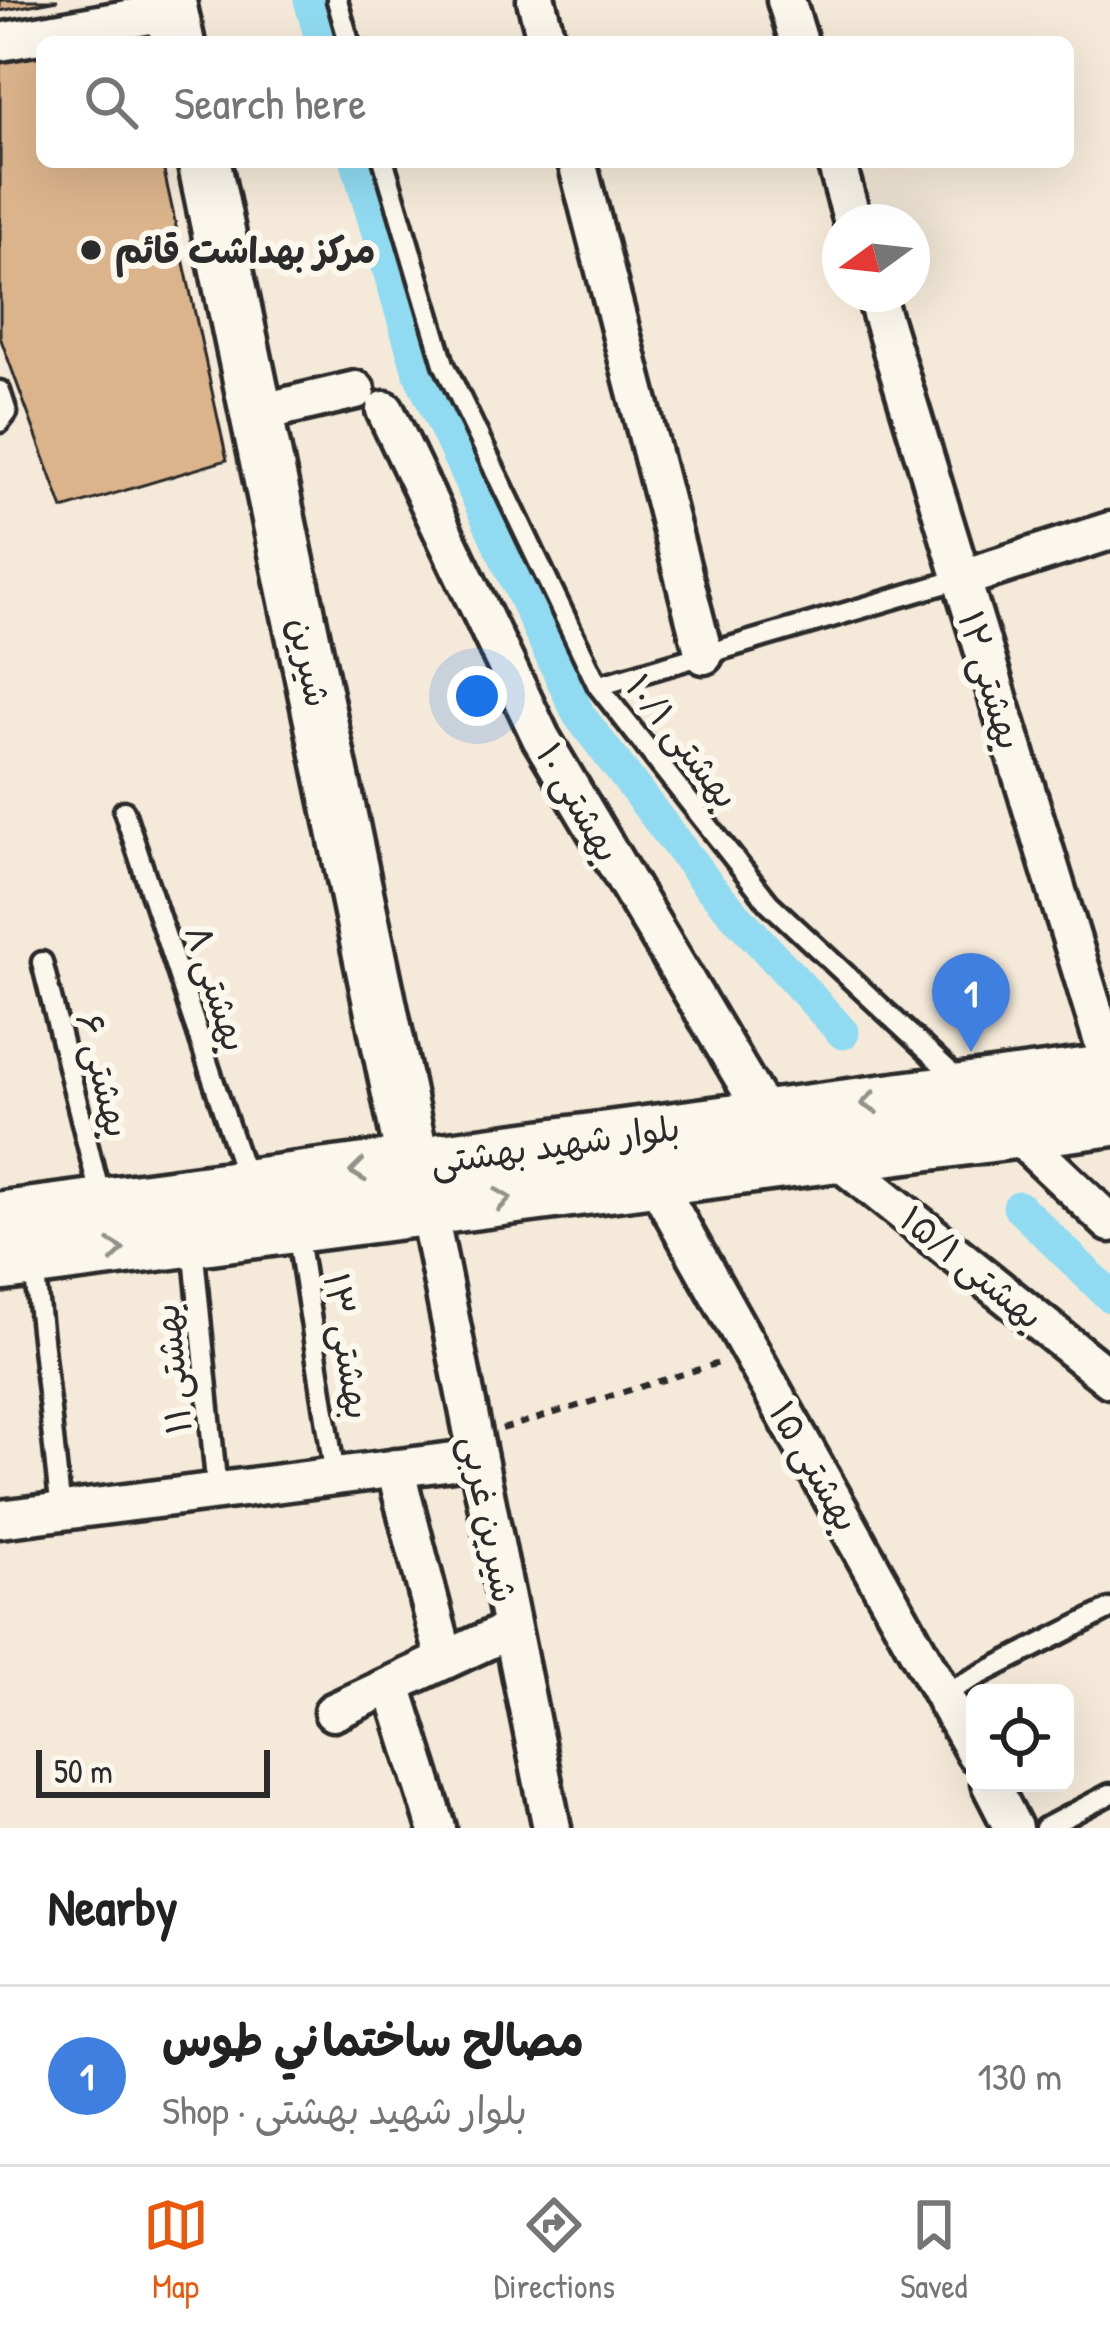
<!DOCTYPE html>
<html lang="en">
<head>
<meta charset="utf-8">
<style>
	:root { --surface:#fff; --page:#f6f6f6; --text:#222; --muted:#767676; --line:#e0e0e0; --accent:#ea580c }
	body { margin:0; font-family:"Patrick Hand","Playpen Sans Arabic",sans-serif; background:var(--page); color:var(--text) }
	.controls { position:absolute; right:36px; bottom:36px; display:grid; overflow:hidden; border-radius:18px; box-shadow:0 12px 48px #0002 }
	.controls button { width:108px; height:108px; display:grid; place-items:center; padding:0; border:0; border-bottom:3px solid var(--line); background:var(--surface); color:var(--text); font:60px sans-serif }
	.compass { position:absolute; left:822px; top:204px; width:108px; height:108px; border-radius:50%; background:var(--surface); box-shadow:0 12px 48px #0002; rotate:255deg }
	.scale { position:absolute; left:36px; bottom:30px; width:234px; box-sizing:border-box; padding-left:12px; border:6px solid #2b2b2b; border-top:0; font-size:33px; line-height:42px; white-space:nowrap; color:#2b2b2b; -webkit-text-stroke:9px #fbf7ec; paint-order:stroke }
	.you { position:absolute; left:477px; top:696px; width:42px; height:42px; margin:-30px; border:9px solid #fff; border-radius:50%; background:#1a73e8; box-shadow:0 0 0 18px #1a73e833 }
	.badge { display:grid; place-items:center; width:78px; height:78px; border-radius:50%; background:var(--accent); color:#fff; font-size:39px; font-weight:700 }
	.pin { position:absolute; translate:-50% -99px; filter:drop-shadow(0 3px 6px #0008) }
	.pin::after { content:''; position:absolute; top:63px; width:42px; height:36px; background:inherit; clip-path:polygon(0 0,100% 0,50% 100%) }
	.list { margin:0; padding:0; list-style:none }
	h2 { display:flex; justify-content:space-between; align-items:center; height:156px; margin:0; padding:0 48px; font-size:51px }
	h2 small { font-size:39px; font-weight:400; color:var(--muted) }
	.list li { display:grid; grid-template-columns:78px 1fr auto; gap:36px; align-items:center; box-sizing:border-box; height:180px; padding:0 48px; border-top:3px solid var(--line) }
	.list b { display:block; font-size:45px; white-space:nowrap }
	.list p { margin:0; font-size:39px; white-space:nowrap; color:var(--muted) }
	.list em { font-size:39px; font-style:normal; color:var(--muted) }
	.icon { flex:none; width:66px; height:66px; fill:none; stroke:currentColor; stroke-width:2; stroke-linecap:round; stroke-linejoin:round }
	.map { position:relative; flex:none; width:1110px; height:1828px; overflow:hidden }
	.search { position:absolute; background:var(--surface); box-shadow:0 12px 48px #0002; left:36px; right:36px; top:36px; height:132px; display:flex; align-items:center; gap:30px; box-sizing:border-box; padding:0 42px; border-radius:18px; color:var(--muted); font-size:45px }
	.sheet { height:336px; background:var(--surface) }
	nav { display:flex; justify-content:space-around; align-items:center; box-sizing:border-box; height:168px; border-top:3px solid var(--line); background:var(--surface); font-size:33px; color:var(--muted) }
	nav a { display:grid; justify-items:center; gap:6px }
	nav .on { color:var(--accent) }
	.map>svg:first-child { display:block }
	.lines { fill:none; stroke-linecap:round; stroke-linejoin:round }
	.canal { stroke:#90dbf1; stroke-width:33 }
	.building { fill:#dbb48c; stroke:#2b2b2b; stroke-width:3 }
	.lane-casing { stroke:#2b2b2b; stroke-width:27 }
	.street-casing { stroke:#2b2b2b; stroke-width:45 }
	.secondary-casing { stroke:#2b2b2b; stroke-width:60 }
	.path { stroke:#2b2b2b; stroke-width:6; stroke-dasharray:9 9; stroke-linecap:butt }
	.lane { stroke:#fbf7ec; stroke-width:18 }
	.street { stroke:#fbf7ec; stroke-width:36 }
	.secondary { stroke:#fbf7ec; stroke-width:51 }
	.oneway { stroke:#93918c }
	.poi-dot { fill:#2b2b2b; stroke:#fbf7ec; stroke-width:4.5 }
	.labels { text-anchor:middle; stroke-width:12; stroke-linejoin:round; paint-order:stroke }
	.poi-label { font-size:36px; font-weight:bold; fill:#2b2b2b; stroke:#fbf7ec; text-anchor:start }
	.street-label { font-size:36px; fill:#2b2b2b; stroke:#fbf7ec }
</style>
</head>
<body>
<div class="map">
<svg width="1110" height="1828" viewBox="0 0 1110 1828">
	<rect width="100%" height="100%" fill="#f5ead9"/>
	<filter id="ink" filterUnits="userSpaceOnUse"><feTurbulence type="fractalNoise" baseFrequency=".00833" numOctaves="2"/><feDisplacementMap in="SourceGraphic" scale="24" xChannelSelector="R" yChannelSelector="G"/><feConvolveMatrix kernelMatrix="1 2 1 2 8 2 1 2 1" color-interpolation-filters="sRGB"/></filter>
	<g filter="url(#ink)">
		<g class="lines">
			<path class="canal" d="M 310,0 L 322,42
				M 357,162 L 419,372 L 579,715 L 709,886 L 843,1033
				M 1019,1207 L 1110,1296"/>
		</g>
		<path class="building" d="M 0,0 L 58,0 L 0,11 Z
			M 42,50 L 42,162 L 162,162 L 227,460 L 63,509 L 0,337 L 0,58 Z"/>
		<g class="lines">
			<g class="lane-casing">
				<path id="lane" d="M 337,0 L 349,42
					M 384,162 L 444,364 L 598,686 L 769,903 L 961,1082
					M 0,391 L 7,413 L 0,422
					M 598,686 L 960,579
					M 124,811 L 247,1182
					M 42,962 L 101,1199
					M 297,1231 L 335,1476
					M 193,1245 L 217,1491
					M 34,1266 L 61,1511
					M 944,1693 L 1110,1609
					M 1045,1828 L 1110,1794"/>
			</g>
			<g class="street-casing">
				<path id="street" d="M 536,0 L 547,42
					M 786,0 L 799,42
					M 0,42 L 172,11
					M 577,162 L 704,655
					M 836,162 L 853,222
					M 875,294 L 1110,1065
					M 385,410 L 541,738 L 766,1116
					M 258,413 L 356,390
					M 960,579 L 1110,531
					M 1014,1132 L 1110,1223
					M 833,1156 L 1110,1379
					M 654,1179 L 975,1753
					M 428,1209 L 552,1828
					M 395,1468 L 445,1660
					M 0,1519 L 477,1458
					M 392,1685 L 437,1828
					M 333,1712 L 512,1629
					M 990,1783 L 1013,1828"/>
			</g>
			<g class="secondary-casing">
				<path id="secondary" d="M 169,0 L 178,42
					M 204,162 L 413,1163
					M 0,1218 L 1110,1071
					M 0,1265 L 1110,1120"/>
			</g>
			<path class="path" d="M 502,1429 L 719,1363"/>
			<use href="#lane" class="lane"/>
			<use href="#street" class="street"/>
			<use href="#secondary" class="secondary"/>
		</g>
		<defs><path id="oneway-chevron" d="M-2-3.5L2.5 0L-2 3.5" fill="none" stroke-width="1.6" stroke-linecap="round" stroke-linejoin="round" transform="scale(3)"/></defs>
		<g class="oneway">
			<use href="#oneway-chevron" transform="translate(869 1103) rotate(172)"/>
			<use href="#oneway-chevron" transform="translate(358 1171) rotate(173)"/>
			<use href="#oneway-chevron" transform="translate(503 1199) rotate(-8)"/>
			<use href="#oneway-chevron" transform="translate(116 1250) rotate(-7)"/>
		</g>
	</g>
	<circle class="poi-dot" cx="91" cy="250" r="12"/>
	<g class="labels">
		<g class="poi-label">
			<text x="115" y="263">مرکز بهداشت قائم</text>
		</g>
		<g class="street-label">
			<text transform="translate(310 662) rotate(78)" y="13">شیرین</text>
			<text transform="translate(991 680) rotate(73)" y="13">بهشتی ۱۲</text>
			<text transform="translate(683 741) rotate(52)" y="13">بهشتی ۱۰/۱</text>
			<text transform="translate(579 802) rotate(60)" y="13">بهشتی ۱۰</text>
			<text transform="translate(217 988) rotate(72)" y="13">بهشتی ۸</text>
			<text transform="translate(104 1075) rotate(76)" y="13">بهشتی ۶</text>
			<text transform="translate(555 1144) rotate(-8)" y="13">بلوار شهید بهشتی</text>
			<text transform="translate(972 1267) rotate(39)" y="13">بهشتی ۱۵/۱</text>
			<text transform="translate(348 1346) rotate(81)" y="13">بهشتی ۱۳</text>
			<text transform="translate(172 1369) rotate(-96)" y="13">بهشتی ۱۱</text>
			<text transform="translate(815 1466) rotate(60)" y="13">بهشتی ۱۵</text>
			<text transform="translate(490 1519) rotate(79)" y="13">شیرین غربی</text>
		</g>
	</g>
</svg>
<div class="controls">
<button><svg class="icon" aria-label="locate" viewBox="0 0 24 24"><circle cx="12" cy="12" r="6"/><path d="M12 2v4M12 18v4M2 12h4M18 12h4"/></svg></button>
</div>
<svg class="compass" viewBox="-18 -18 36 36"><path d="M0-13l5 13h-10z" fill="#e53935"/><path d="M0 13l5-13h-10z" fill="#767676"/></svg>
<div class="scale">50 m</div>
<div class="you"></div>
<div class="pin badge" style="left:971px;top:1052px;background:#3f7fe0">1</div>
<div class="search"><svg class="icon" aria-label="search" viewBox="0 0 24 24"><circle cx="10" cy="10" r="6"/><path d="M15 15l6 6"/></svg>Search here</div>
</div>
<section class="sheet">
<h2>Nearby<small></small></h2>
<ul class="list">
<li><span class="badge" style="background:#3f7fe0">1</span><div><b>مصالح ساختماني طوس</b><p>Shop · بلوار شهید بهشتی</p></div><em>130 m</em></li>
</ul>
</section>
<nav>
<a class="on"><svg class="icon" aria-label="map" viewBox="0 0 24 24"><path d="M3 6l6-2 6 2 6-2v14l-6 2-6-2-6 2zM9 4v14M15 6v14"/></svg>Map</a>
<a><svg class="icon" aria-label="directions" viewBox="0 0 24 24"><path d="M12 3l9 9-9 9-9-9zM9 14v-3h6M13 9l2 2-2 2"/></svg>Directions</a>
<a><svg class="icon" aria-label="saved" viewBox="0 0 24 24"><path d="M7 4h10v16l-5-4-5 4z"/></svg>Saved</a>
</nav>
</body>
</html>
